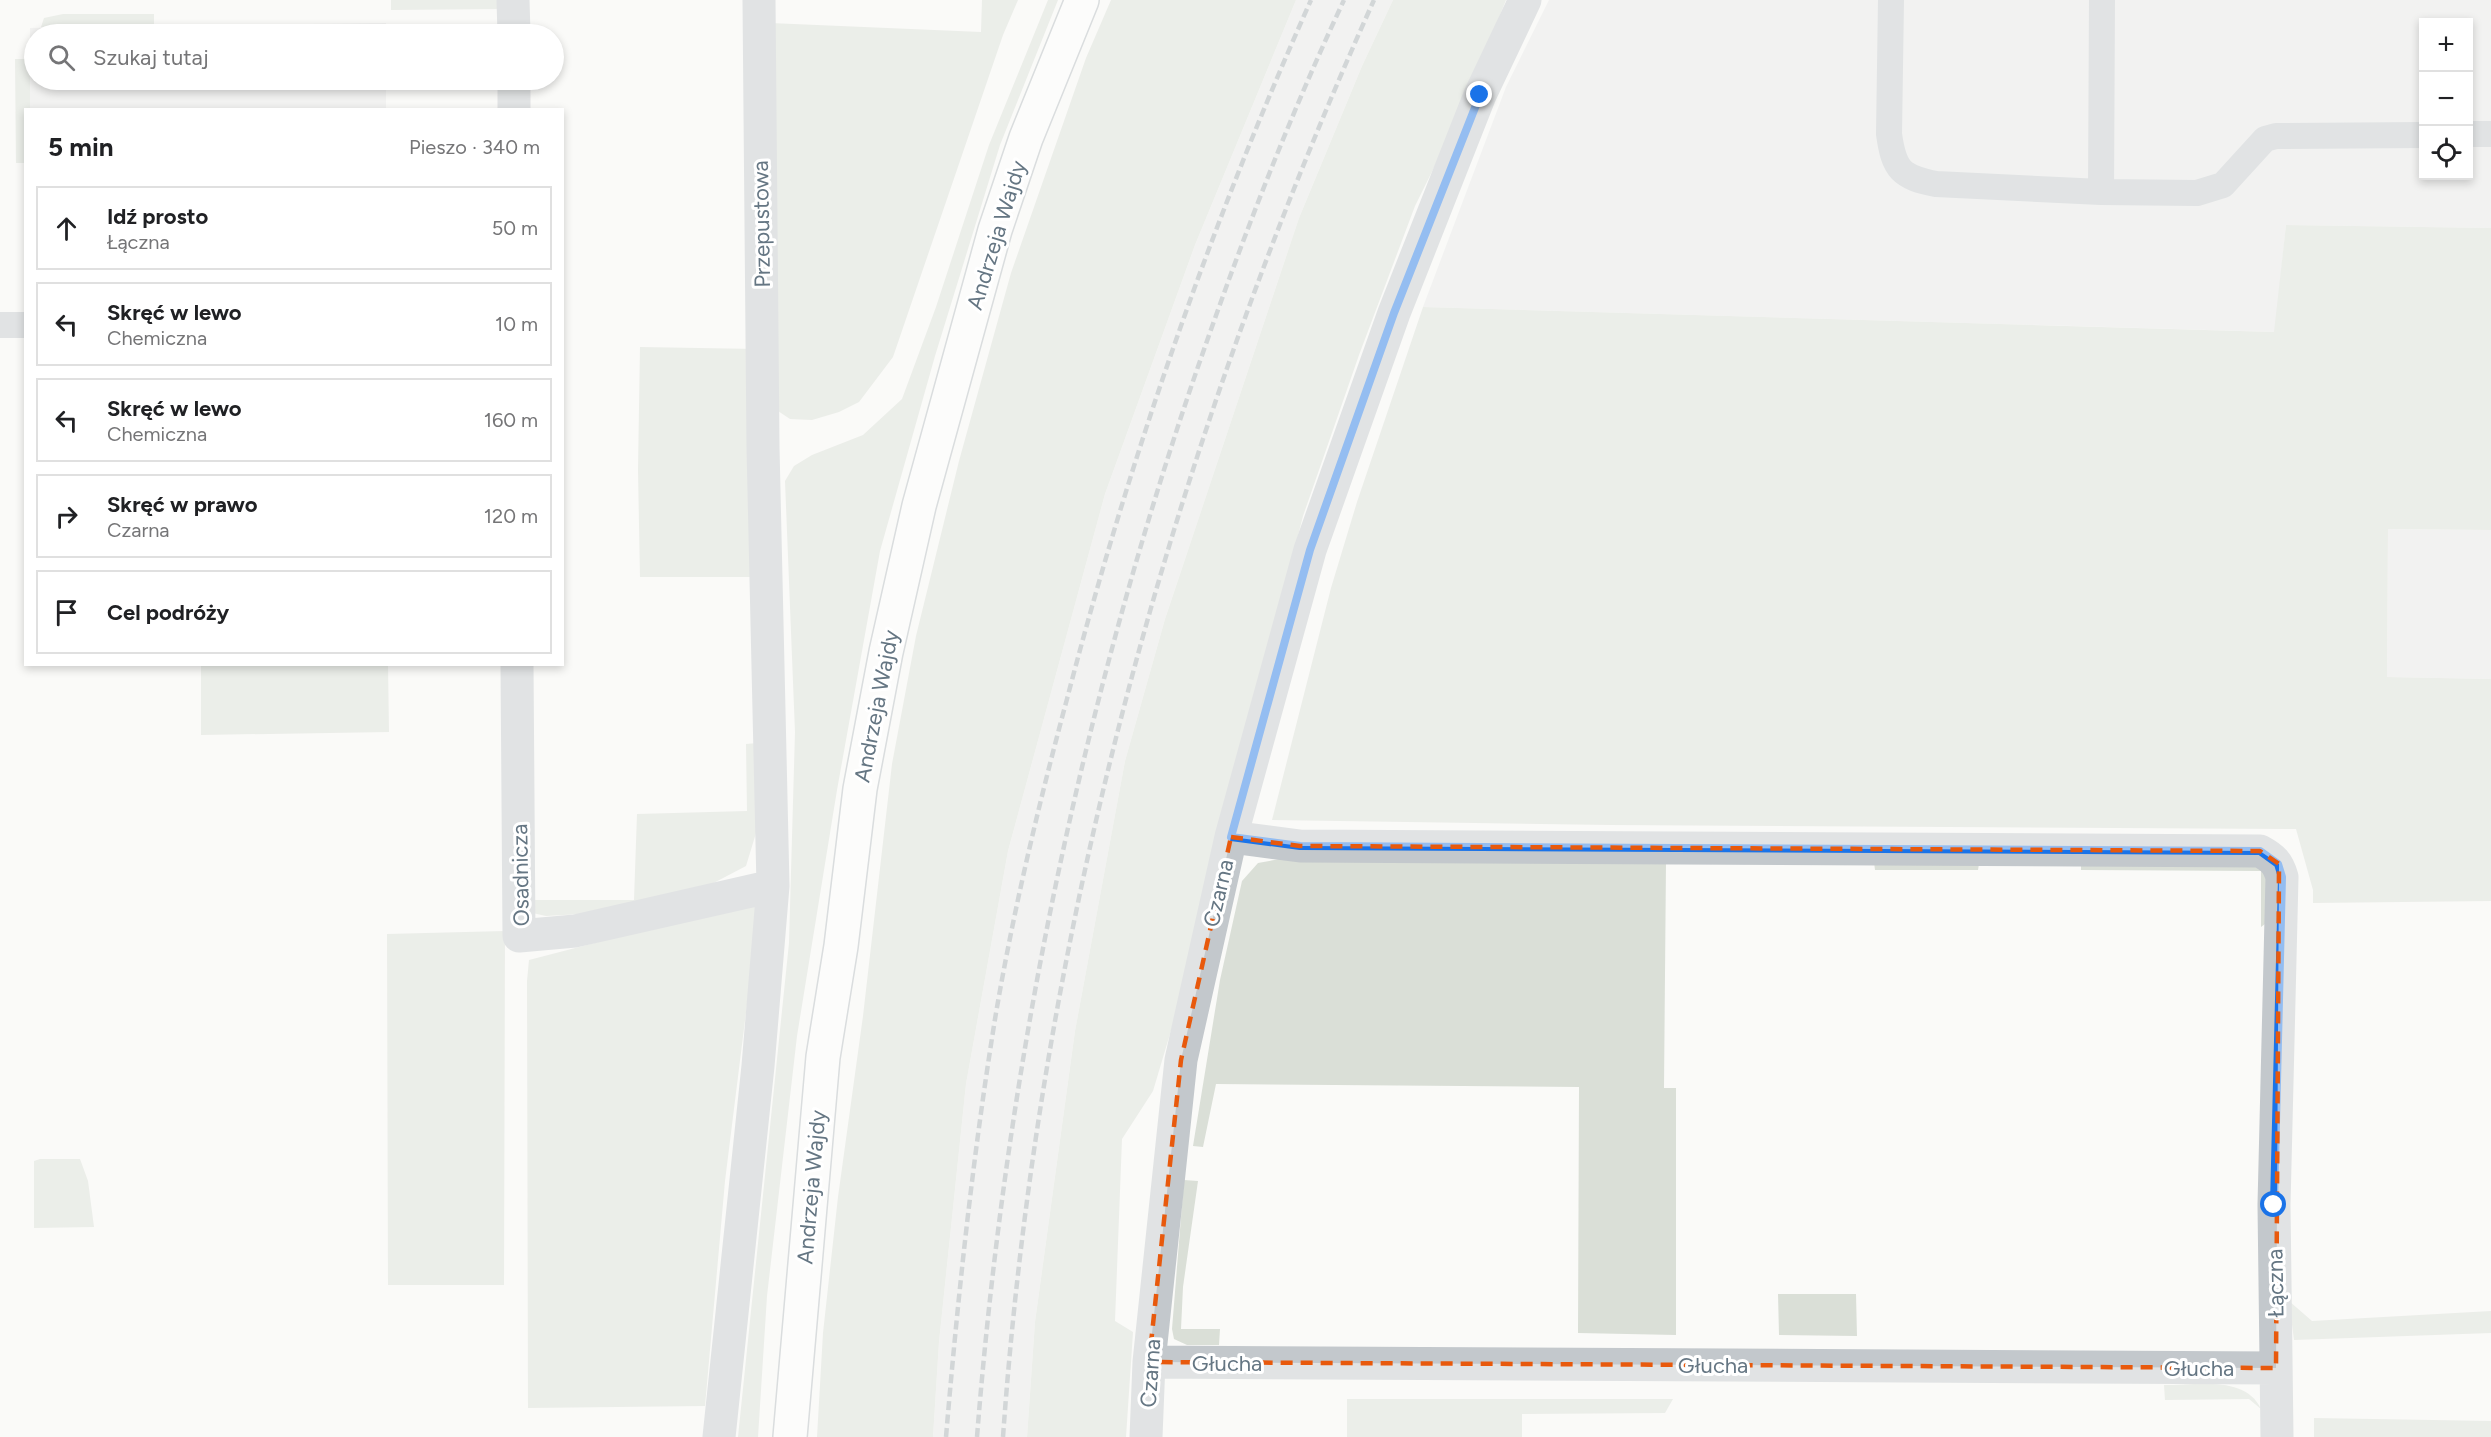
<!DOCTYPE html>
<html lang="pl">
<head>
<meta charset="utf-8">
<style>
	:root { --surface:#fff; --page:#f6f6f6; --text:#202124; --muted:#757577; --line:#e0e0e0 }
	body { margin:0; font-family:Figtree,sans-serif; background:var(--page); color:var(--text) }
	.controls { position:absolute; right:18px; top:18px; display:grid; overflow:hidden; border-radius:0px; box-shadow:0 3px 9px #0003 }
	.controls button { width:54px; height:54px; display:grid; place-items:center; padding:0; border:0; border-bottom:2px solid var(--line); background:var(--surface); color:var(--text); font:30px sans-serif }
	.stop { position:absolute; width:18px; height:18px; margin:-14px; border:4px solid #1a73e8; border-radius:50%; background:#fff }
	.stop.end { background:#1a73e8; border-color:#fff; box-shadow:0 2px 6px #0008 }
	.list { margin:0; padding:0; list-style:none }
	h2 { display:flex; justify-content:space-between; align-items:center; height:78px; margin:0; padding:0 24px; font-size:26px }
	h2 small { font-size:20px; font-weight:400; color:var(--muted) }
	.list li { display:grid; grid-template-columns:39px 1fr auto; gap:18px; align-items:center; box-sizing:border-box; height:84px; margin:0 12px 12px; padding:0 12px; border:2px solid var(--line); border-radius:0px }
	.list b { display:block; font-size:22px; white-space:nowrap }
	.list p { margin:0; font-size:20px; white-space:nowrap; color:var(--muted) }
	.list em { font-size:20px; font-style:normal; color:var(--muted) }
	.icon { flex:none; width:33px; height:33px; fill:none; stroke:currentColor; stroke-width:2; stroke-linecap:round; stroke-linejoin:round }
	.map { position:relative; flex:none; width:2491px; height:1437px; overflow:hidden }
	.search { position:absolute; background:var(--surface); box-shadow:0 3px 9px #0003; left:24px; top:24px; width:540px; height:66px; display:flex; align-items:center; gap:15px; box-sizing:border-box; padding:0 21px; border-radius:33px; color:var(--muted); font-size:22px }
	.panel { position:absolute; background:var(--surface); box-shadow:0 3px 9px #0003; left:24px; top:108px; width:540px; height:558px; border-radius:0px }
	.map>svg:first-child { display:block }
	.built { fill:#e8e9e9; fill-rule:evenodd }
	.green { fill:#dadfd7 }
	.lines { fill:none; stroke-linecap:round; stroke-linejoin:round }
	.secondary-casing { stroke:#b3babf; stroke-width:36 }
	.lane { stroke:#c3c8cc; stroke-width:26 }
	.street { stroke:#c3c8cc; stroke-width:33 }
	.secondary { stroke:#fff; stroke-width:33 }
	.rail { stroke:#a2aab0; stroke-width:4.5; stroke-dasharray:9 4.5; stroke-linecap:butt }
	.route { stroke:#1a73e8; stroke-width:8 }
	.marked { fill:none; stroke:#e8590c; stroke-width:4.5; stroke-dasharray:12 8; stroke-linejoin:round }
	.labels { text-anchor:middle; stroke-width:6; stroke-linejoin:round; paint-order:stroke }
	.street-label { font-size:22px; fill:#657683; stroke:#fff }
</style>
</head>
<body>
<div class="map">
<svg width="2491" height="1437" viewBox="0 0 2491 1437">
	<rect width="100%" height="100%" fill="#fafaf8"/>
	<path class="built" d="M 1296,0 L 1393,0 L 1362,66 L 1299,218 L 1165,619 L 1125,761 L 1075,1031 L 1035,1322 L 1027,1437 L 933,1437 L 939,1342 L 966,1084 L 1008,851 L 1105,494 L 1195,245 Z
		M 1549,0 L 2491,0 L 2491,228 L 2286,225 L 2275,332 L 1423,307 L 1506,87 ZM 2424,22 L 2468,22 L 2468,176 L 2424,176 Z
		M 386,23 L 386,34 L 34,34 L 34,80 L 386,80 L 386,109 L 30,109 L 30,28 Z
		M 2388,529 L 2491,530 L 2491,679 L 2387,677 Z"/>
	<path class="green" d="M 391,0 L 504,0 L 504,9 L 391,10 Z
		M 982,0 L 1018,0 L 1003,35 L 893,357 L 859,402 L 839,412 L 812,420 L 790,419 L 778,411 L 770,23 L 981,32 Z
		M 1048,0 L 1058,0 L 1000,145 L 935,356 L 880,551 L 837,790 L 797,1036 L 767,1296 L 758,1437 L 738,1437 L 789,943 L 795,732 L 785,481 L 794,466 L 812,455 L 863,435 L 902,399 L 936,307 L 989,145 Z
		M 1111,0 L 1296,0 L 1195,245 L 1105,494 L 1008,851 L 966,1084 L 939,1342 L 933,1437 L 817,1437 L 823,1333 L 838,1197 L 863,1016 L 892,764 L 916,636 L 959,461 L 1011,273 L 1086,58 Z
		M 1393,0 L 1506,0 L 1458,119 L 1415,206 L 1359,355 L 1303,516 L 1181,997 L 1153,1091 L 1122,1139 L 1115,1321 L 1133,1332 L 1126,1437 L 1027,1437 L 1035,1322 L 1075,1031 L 1125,761 L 1165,619 L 1299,218 L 1362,66 Z
		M 63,14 L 154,14 L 154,26 L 41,27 L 44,18 Z
		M 15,59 L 30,59 L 30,109 L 26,110 L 25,163 L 16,163 Z
		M 2286,225 L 2491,228 L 2491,530 L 2388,529 L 2387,677 L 2491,679 L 2491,901 L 2313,903 L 2313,890 L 2296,829 L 1611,825 L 1272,820 L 1331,588 L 1357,502 L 1423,307 L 2274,332 Z
		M 640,347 L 757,349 L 757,577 L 640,577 L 638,470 Z
		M 201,665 L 388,665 L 389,732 L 201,735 Z
		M 758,743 L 756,833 L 746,866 L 704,888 L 581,914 L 546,916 L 528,912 L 529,900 L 634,900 L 637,814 L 747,811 L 746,744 Z
		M 1285,858 L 1666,862 L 1664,1088 L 1676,1088 L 1676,1335 L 1578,1333 L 1579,1087 L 1216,1084 L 1203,1147 L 1193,1146 L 1220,980 L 1242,881 L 1258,863 Z
		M 1874,862 L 1979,864 L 1978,870 L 1875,870 Z
		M 2257,864 L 2269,876 L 2269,921 L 2261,927 L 2261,871 L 2081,870 L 2081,865 Z
		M 760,900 L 725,1181 L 705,1406 L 528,1408 L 527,981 L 529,960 Z
		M 505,931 L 504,1285 L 388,1285 L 387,934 Z
		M 40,1159 L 80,1159 L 88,1181 L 94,1227 L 34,1228 L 34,1161 Z
		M 1184,1180 L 1198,1181 L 1183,1287 L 1181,1329 L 1220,1329 L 1219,1345 L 1187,1345 L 1174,1339 L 1172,1329 Z
		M 1778,1294 L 1856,1294 L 1857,1336 L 1779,1335 Z
		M 2289,1301 L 2312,1321 L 2491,1311 L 2491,1333 L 2294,1340 Z
		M 2164,1385 C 2196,1385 2246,1375 2261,1409 L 2249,1399 L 2165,1400 Z
		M 1347,1399 L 1673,1399 L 1665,1413 L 1522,1414 L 1522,1437 L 1347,1437 Z
		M 2314,1418 L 2491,1421 L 2491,1437 L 2314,1437 Z"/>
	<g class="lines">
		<g class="secondary-casing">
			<path id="secondary" d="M 790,1437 L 823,1057 L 841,946 L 860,789 L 886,652 L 919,506 L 995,230 L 1026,138 L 1082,0"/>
		</g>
		<path class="lane" d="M 1891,0 L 1889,134 C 1894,170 1901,177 1936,184 L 2101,192 L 2197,193 L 2223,185 L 2265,139 L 2276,136 L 2424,135
			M 2468,134 L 2491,134
			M 2101,192 L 2102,0
			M 0,325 L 26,325"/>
		<path class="street" d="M 513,0 L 514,34
			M 514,80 L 514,110
			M 517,664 L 519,936 L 575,931 L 773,886
			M 1231,837 L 1300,846 L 2260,851 C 2273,858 2278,863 2282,877 L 2274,1205 L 2277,1437
			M 1149,1362 L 2276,1368
			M 719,1437 L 758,1066 L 773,886 L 763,447 L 759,0
			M 1146,1437 L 1149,1362 L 1181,1060 L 1231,837 L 1310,550 L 1394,313 L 1480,95 L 1525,0"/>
		<use href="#secondary" class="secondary"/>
		<path class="rail" d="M 946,1437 C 958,1295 973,1154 996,1013 C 1014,908 1039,803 1067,699 C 1129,460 1210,226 1311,0
			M 977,1437 C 1005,1080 1076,729 1190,390 C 1235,258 1285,126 1344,0
			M 1003,1437 C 1038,941 1170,453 1374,0"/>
	</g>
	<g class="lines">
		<path class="route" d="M 1480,95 L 1394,313 L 1310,550 L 1231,837 L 1300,846 L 2260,851 L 2278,864 L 2282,877 L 2274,1205"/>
	</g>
	<path d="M0 0H2491V1437H0ZM 1231,837 L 1300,846 L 2260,851 L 2279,864 L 2276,1368 L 1149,1362 L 1181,1060 Z" fill="#fafaf8" fill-opacity=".55" fill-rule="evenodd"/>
	<path class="marked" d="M 1231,837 L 1300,846 L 2260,851 L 2279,864 L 2276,1368 L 1149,1362 L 1181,1060 Z"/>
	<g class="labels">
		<g class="street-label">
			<text transform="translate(761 224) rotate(-91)" y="8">Przepustowa</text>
			<text transform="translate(996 235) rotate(-73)" y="8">Andrzeja Wajdy</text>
			<text transform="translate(876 706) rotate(-79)" y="8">Andrzeja Wajdy</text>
			<text transform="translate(520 875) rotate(-91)" y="8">Osadnicza</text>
			<text transform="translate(1218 893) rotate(-77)" y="8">Czarna</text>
			<text transform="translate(811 1187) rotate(-85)" y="8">Andrzeja Wajdy</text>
			<text transform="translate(2275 1283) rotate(-91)" y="8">Łączna</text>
			<text x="1227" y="1371">Głucha</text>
			<text x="1713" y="1373">Głucha</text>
			<text x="2199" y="1376">Głucha</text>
			<text transform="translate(1150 1373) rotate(-86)" y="8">Czarna</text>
		</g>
	</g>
</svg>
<div class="controls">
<button>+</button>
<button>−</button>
<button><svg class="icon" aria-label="locate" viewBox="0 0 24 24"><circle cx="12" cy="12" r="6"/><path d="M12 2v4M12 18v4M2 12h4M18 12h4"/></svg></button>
</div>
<div class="stop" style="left:2274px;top:1205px"></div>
<div class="stop end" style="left:1480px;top:95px"></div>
<div class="search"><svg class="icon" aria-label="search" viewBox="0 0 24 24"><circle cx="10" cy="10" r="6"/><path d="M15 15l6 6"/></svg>Szukaj tutaj</div>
<section class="panel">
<h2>5 min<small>Pieszo · 340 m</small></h2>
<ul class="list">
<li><svg class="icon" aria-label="ahead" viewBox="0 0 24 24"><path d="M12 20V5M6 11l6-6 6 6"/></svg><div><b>Idź prosto</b><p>Łączna</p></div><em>50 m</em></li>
<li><svg class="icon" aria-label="left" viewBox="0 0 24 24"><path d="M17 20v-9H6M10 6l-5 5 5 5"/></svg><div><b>Skręć w lewo</b><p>Chemiczna</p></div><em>10 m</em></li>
<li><svg class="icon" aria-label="left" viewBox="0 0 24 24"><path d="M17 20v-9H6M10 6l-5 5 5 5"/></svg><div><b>Skręć w lewo</b><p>Chemiczna</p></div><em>160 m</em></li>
<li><svg class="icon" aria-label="right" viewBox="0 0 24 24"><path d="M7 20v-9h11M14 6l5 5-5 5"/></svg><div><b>Skręć w prawo</b><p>Czarna</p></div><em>120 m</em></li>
<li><svg class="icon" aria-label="arrive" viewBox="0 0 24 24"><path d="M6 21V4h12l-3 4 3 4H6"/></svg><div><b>Cel podróży</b></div></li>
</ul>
</section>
</div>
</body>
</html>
